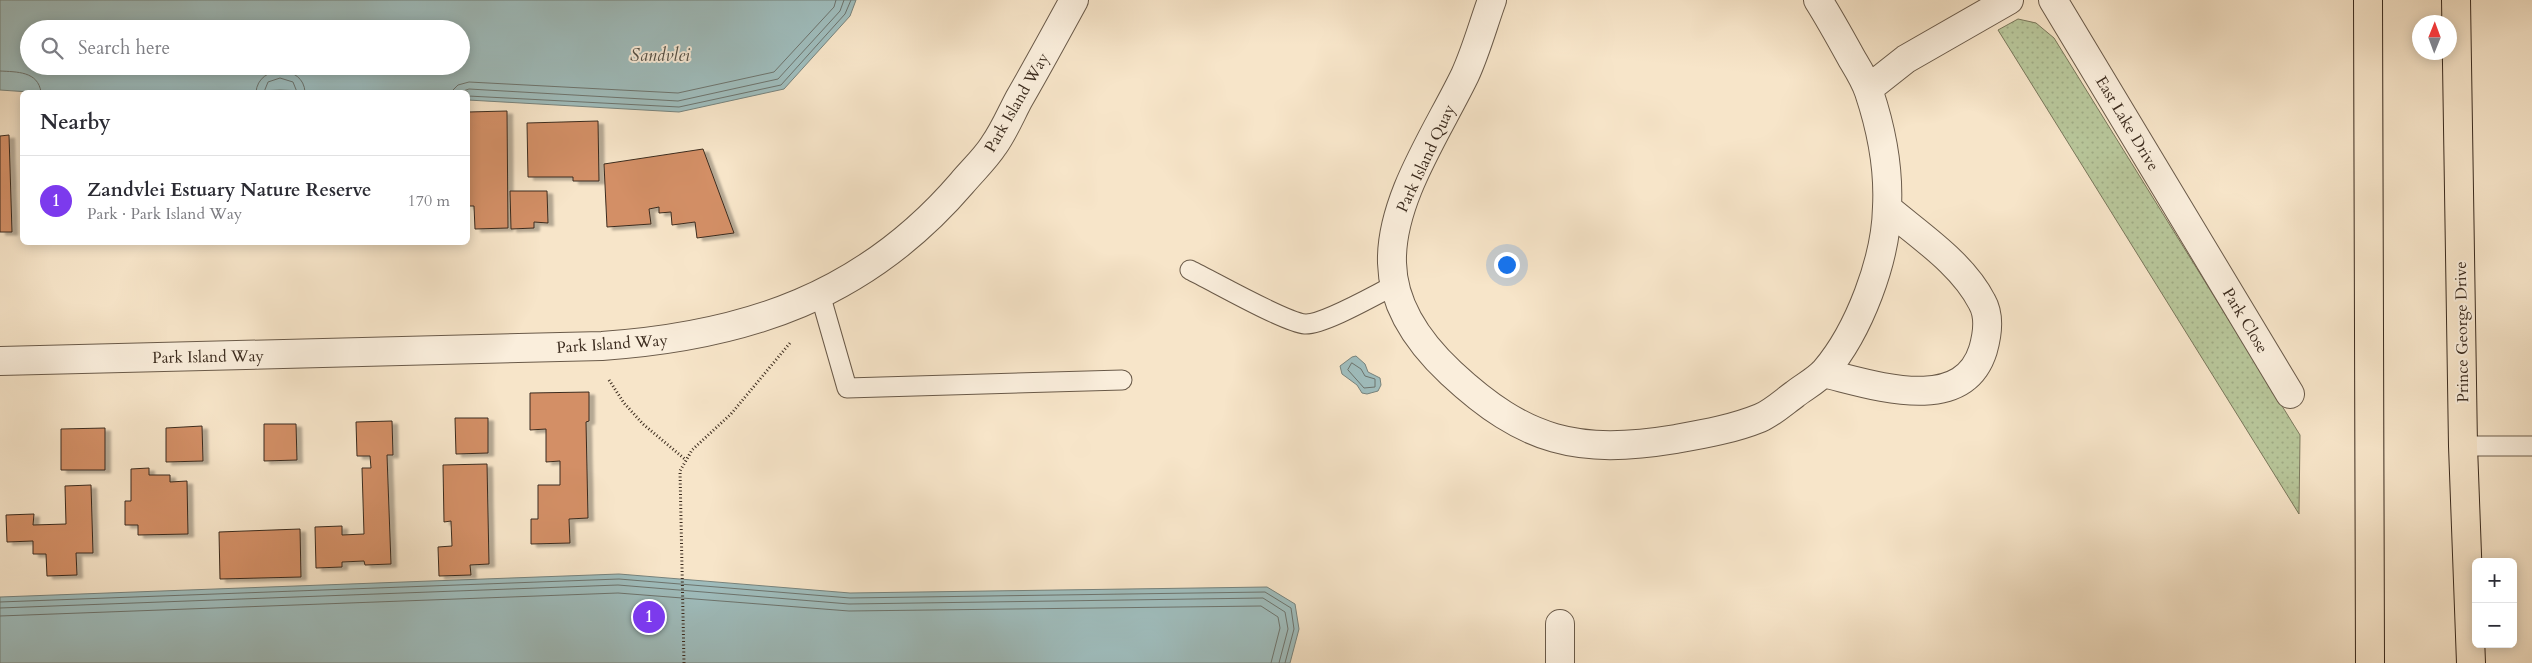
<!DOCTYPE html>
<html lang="en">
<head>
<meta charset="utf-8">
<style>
	:root { --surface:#fff; --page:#f7f7f7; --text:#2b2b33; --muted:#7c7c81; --line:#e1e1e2; --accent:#7c3aed }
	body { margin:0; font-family:Cardo,serif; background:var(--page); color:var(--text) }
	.controls { position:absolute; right:15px; bottom:15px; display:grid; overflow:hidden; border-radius:8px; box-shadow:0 2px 12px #0003 }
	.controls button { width:45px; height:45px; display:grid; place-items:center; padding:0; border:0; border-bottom:1px solid var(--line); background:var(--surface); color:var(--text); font:25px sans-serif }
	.compass { position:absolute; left:2412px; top:15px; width:45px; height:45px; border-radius:50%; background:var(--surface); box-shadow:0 2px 12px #0003; rotate:1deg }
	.you { position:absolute; left:1506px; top:264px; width:18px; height:18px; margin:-12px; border:4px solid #fff; border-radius:50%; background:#1a73e8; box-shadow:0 0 0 8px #1a73e833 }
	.badge { display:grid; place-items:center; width:32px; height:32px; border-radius:50%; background:var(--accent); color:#fff; font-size:16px; font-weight:700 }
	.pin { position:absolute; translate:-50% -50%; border:2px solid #fff; box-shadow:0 1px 5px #0006 }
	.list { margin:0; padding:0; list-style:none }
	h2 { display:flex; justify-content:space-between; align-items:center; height:65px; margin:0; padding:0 20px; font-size:21px }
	h2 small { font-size:16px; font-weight:400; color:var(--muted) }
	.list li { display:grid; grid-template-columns:32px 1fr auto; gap:15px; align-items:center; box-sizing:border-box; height:90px; padding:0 20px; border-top:1px solid var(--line) }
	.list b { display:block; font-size:19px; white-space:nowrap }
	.list p { margin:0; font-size:16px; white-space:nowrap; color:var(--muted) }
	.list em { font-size:16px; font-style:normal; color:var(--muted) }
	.icon { flex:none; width:28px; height:28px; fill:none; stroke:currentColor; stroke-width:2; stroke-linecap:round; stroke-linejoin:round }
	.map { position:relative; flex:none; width:2532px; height:663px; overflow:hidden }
	.search { position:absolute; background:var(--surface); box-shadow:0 2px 12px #0003; left:20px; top:20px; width:450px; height:55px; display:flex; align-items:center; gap:12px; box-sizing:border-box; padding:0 18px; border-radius:28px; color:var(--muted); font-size:19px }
	.panel { position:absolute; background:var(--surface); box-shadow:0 2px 12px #0003; left:20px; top:90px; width:450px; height:155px; border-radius:8px }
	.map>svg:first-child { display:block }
	.grass { fill:url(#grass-dots); stroke:#7a785c }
	.water { fill:#9fbdbd; stroke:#77837d; fill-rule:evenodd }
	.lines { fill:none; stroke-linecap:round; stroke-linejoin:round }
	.shore { stroke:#6d746e; stroke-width:1 }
	.building { fill:#d38f66; stroke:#3b2b1e; filter:url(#shadow) }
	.lane-casing { stroke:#6a5a49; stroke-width:21 }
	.street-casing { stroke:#6a5a49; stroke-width:30 }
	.primary-casing { stroke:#3b2b1e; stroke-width:30 }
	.path { stroke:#3b2b1e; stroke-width:3; stroke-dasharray:1 2.5; stroke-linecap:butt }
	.lane { stroke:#faeedc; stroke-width:19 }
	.street { stroke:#faeedc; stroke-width:28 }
	.primary { stroke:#f7e5c9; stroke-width:28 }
	.labels { text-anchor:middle; stroke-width:4; stroke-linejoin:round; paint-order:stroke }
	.street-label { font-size:16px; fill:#3b2b1e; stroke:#faeedc }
	.water-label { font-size:18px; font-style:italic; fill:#545046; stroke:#faeedc }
</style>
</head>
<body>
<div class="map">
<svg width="2532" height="663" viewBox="0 0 2532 663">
	<defs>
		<pattern id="grass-dots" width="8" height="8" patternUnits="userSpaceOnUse" patternTransform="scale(1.25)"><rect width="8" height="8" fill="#b8c69a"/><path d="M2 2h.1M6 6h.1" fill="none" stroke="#9faa84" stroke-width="1.8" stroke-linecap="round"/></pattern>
		<filter id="shadow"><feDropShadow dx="5.5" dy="3" stdDeviation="1" flood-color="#0004"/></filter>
	</defs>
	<rect width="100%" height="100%" fill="#f7e5c9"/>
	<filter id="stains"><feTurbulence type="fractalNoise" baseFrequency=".004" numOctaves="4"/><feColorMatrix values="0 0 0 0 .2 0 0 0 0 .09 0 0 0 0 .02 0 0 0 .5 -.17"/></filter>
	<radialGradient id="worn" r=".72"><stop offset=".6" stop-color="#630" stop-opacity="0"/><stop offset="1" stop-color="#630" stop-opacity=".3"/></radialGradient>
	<path class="grass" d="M 2018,19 L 2036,23 L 2054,38 L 2300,435 L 2299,514 L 1998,30 Z"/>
	<path class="water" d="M 0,0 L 856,0 L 850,16 L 784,89 L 679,112 L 468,100 L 468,92 L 329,92 L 280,90 L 239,92 L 29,92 L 0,90 ZM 29,29 L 461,29 L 461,66 L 29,66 Z
		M 1356,356 L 1365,364 L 1368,372 L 1380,378 L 1381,385 L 1378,391 L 1367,394 L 1362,393 L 1357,385 L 1342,374 L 1340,366 L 1352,357 Z
		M 619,574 L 850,593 L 1267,587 L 1295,604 L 1299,629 L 1290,663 L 0,663 L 0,597 Z"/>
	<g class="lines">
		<path class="shore" d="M 0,71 C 17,72 38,71 41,92
			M 256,92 C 258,64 304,64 305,92
			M 264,92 L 268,82 L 280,78 L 293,82 L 297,92
			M 451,92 L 458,85 L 469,82 L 678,93 L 774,72 L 834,7 L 836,0
			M 460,92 L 469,89 L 678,101 L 778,79 L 840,11 L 844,0
			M 468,96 L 679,107 L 781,85 L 845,14 L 851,0
			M 1352,363 L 1361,369 L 1365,376 L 1375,379 L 1375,387 L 1364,388 L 1348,370 Z
			M 0,602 L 619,579 L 850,598 L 1265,592 L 1291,608 L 1294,629 L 1285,663
			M 0,608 L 618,585 L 849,604 L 1263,598 L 1285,612 L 1288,629 L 1279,663
			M 0,616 L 618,593 L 849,611 L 1261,606 L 1278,617 L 1280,628 L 1271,663"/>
	</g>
	<path class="building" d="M 507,111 L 508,228 L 475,229 L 474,206 L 468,206 L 468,112 Z
		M 598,121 L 599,181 L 573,181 L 573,177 L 528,177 L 527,123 Z
		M 9,135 L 12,232 L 0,232 L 0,136 Z
		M 703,149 L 734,233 L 697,238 L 695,222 L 672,225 L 671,212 L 659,213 L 659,207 L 649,209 L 651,224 L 607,227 L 604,164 Z
		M 510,191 L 547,191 L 548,223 L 534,222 L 534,228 L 511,229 Z
		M 589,392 L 589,421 L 586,422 L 588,518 L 569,519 L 570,543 L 531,544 L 531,519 L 538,519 L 538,485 L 560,485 L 560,461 L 546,462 L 546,429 L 530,430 L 530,393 Z
		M 455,418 L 488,418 L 488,453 L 456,454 Z
		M 392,421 L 393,455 L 387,455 L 391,564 L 365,565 L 364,561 L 342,562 L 342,567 L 316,568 L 315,527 L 342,526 L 342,535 L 364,534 L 362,468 L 371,468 L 370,456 L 357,456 L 356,422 Z
		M 264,424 L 296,424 L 297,460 L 264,461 Z
		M 202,426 L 203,461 L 166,462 L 166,428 Z
		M 105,428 L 105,470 L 61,470 L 61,429 Z
		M 487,464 L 489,564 L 470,565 L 471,575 L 439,576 L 438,547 L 452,546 L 451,521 L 444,522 L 443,465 Z
		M 149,468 L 149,475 L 170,475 L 170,482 L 187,481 L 188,534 L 138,535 L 138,525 L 125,525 L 125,501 L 131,501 L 131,469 Z
		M 91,485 L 93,553 L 76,553 L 77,575 L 47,576 L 46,554 L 33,554 L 33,541 L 7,542 L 6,515 L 34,514 L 33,525 L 66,524 L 65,486 Z
		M 300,529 L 301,577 L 220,579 L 219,532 Z"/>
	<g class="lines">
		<g class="lane-casing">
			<path id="lane" d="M 1190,270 C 1213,281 1284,322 1305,324 C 1323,325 1375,295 1393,286
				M 820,294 L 847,388 L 1122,380
				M 2463,446 L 2532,446"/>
		</g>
		<g class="street-casing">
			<path id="street" d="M 1492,0 C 1483,25 1476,51 1465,75 C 1438,131 1390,200 1392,263 C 1393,307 1420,344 1451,373 C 1525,442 1578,455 1676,439 C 1704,434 1733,429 1760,418 C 1772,413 1784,402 1795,394 C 1804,387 1817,380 1825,371 C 1859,331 1886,260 1887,207 C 1889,168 1881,128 1869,92 C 1865,80 1858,69 1852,59 C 1841,39 1830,19 1818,0
				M 2053,0 L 2290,394
				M 1868,89 L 1906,59 L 2009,0
				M 0,361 L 602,346 C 747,336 865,296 962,183 C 972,171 985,159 994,145 C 1004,131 1011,114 1019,99 C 1038,66 1056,33 1074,0
				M 1823,373 C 1871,384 1962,417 1983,350 C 1987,336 1990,316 1982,302 C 1962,263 1920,236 1887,208
				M 1560,663 L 1560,624"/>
		</g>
		<g class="primary-casing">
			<path id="primary" d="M 2368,0 L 2370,663
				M 2456,0 L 2463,446 L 2471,663"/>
		</g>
		<path class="path" d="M 609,380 L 624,403 L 643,424 L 686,460
			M 684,663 L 680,471 L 692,450 L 731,414 L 790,343"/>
		<use href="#lane" class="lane"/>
		<use href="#street" class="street"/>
		<use href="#primary" class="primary"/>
	</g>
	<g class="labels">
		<g class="street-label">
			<text transform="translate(1016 102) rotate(-60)" y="6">Park Island Way</text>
			<text transform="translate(2128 123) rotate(59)" y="6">East Lake Drive</text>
			<text transform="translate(1425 158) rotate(-65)" y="6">Park Island Quay</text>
			<text transform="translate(2246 320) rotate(59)" y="6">Park Close</text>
			<text transform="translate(2461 332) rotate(-91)" y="6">Prince George Drive</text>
			<text transform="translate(612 343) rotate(-4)" y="6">Park Island Way</text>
			<text transform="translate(208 356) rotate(-1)" y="6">Park Island Way</text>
		</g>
		<g class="water-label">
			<text x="660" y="61">Sandvlei</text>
		</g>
	</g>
	<rect width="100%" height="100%" filter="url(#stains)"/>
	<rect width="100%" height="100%" fill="url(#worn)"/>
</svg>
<div class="controls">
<button>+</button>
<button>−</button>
</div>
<svg class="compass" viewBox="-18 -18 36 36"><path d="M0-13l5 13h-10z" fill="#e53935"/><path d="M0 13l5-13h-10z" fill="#7c7c81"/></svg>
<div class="you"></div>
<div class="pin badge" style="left:649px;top:617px">1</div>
<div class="search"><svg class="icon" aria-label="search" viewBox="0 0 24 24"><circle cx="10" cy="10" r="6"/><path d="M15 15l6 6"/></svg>Search here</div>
<section class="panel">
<h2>Nearby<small></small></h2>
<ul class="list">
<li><span class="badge">1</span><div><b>Zandvlei Estuary Nature Reserve</b><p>Park · Park Island Way</p></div><em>170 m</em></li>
</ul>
</section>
</div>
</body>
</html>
